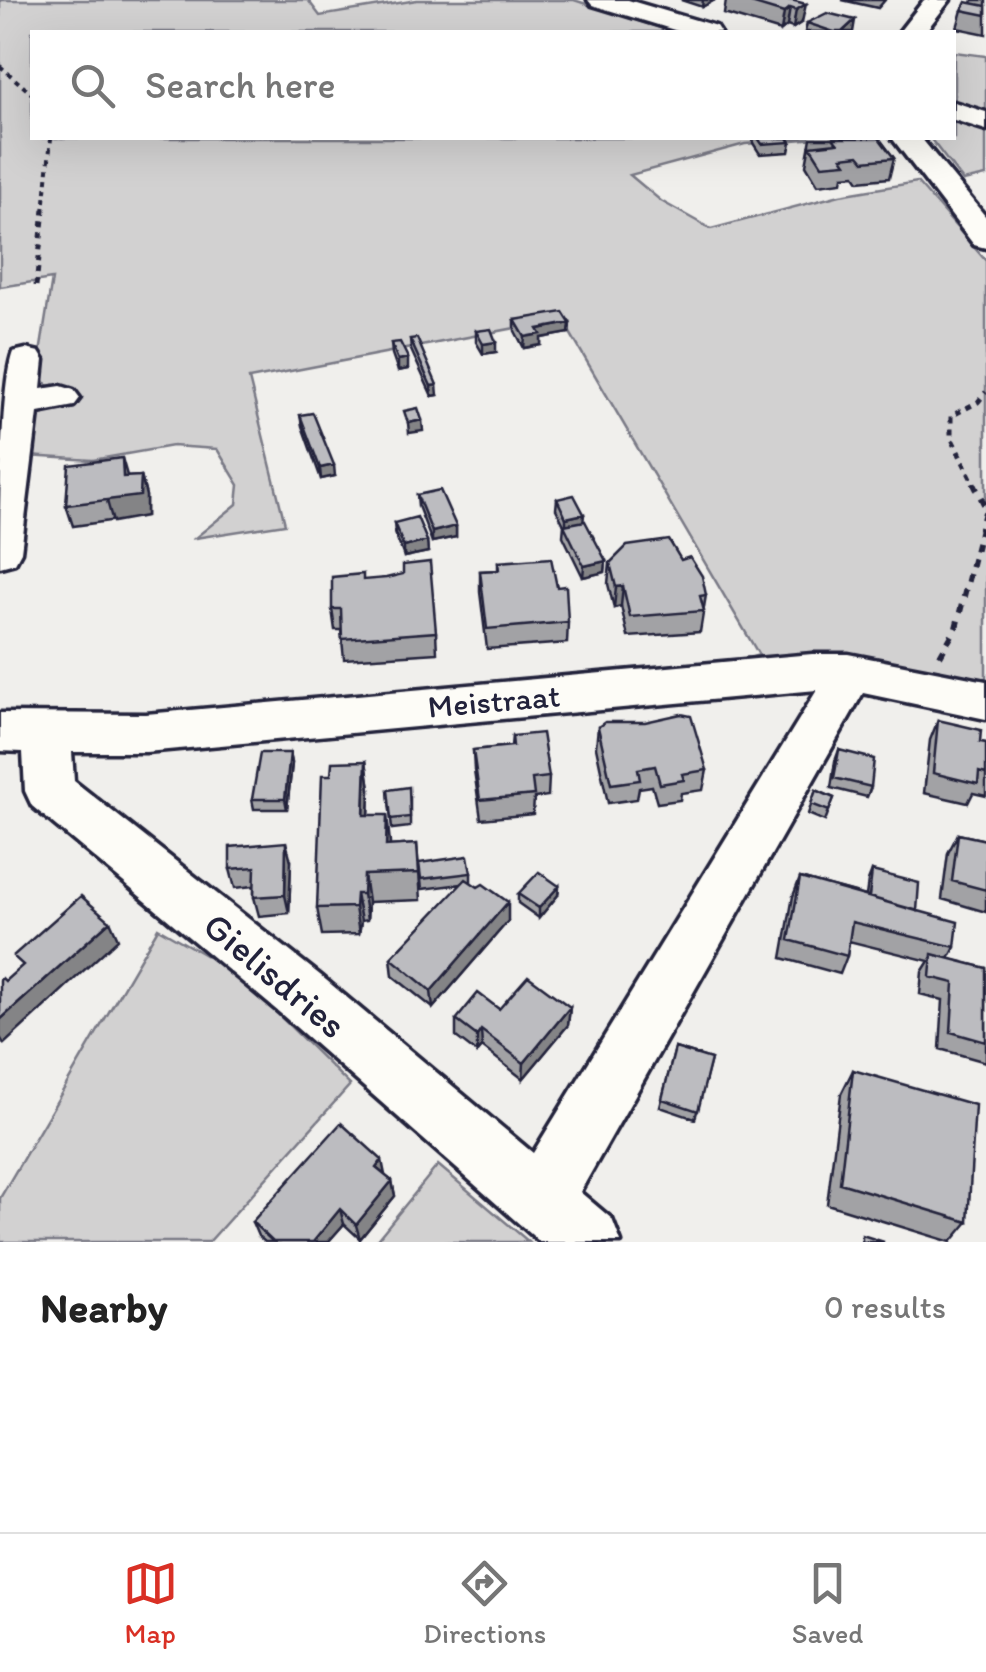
<!DOCTYPE html>
<html lang="en">
<head>
<meta charset="utf-8">
<style>
	:root { --surface:#fff; --page:#f6f6f6; --text:#222; --muted:#767676; --line:#e0e0e0; --accent:#d93025 }
	body { margin:0; font-family:Itim,sans-serif; background:var(--page); color:var(--text) }
	.list { margin:0; padding:0; list-style:none }
	h2 { display:flex; justify-content:space-between; align-items:center; height:130px; margin:0; padding:0 40px; font-size:42px }
	h2 small { font-size:32px; font-weight:400; color:var(--muted) }
	.icon { flex:none; width:55px; height:55px; fill:none; stroke:currentColor; stroke-width:2; stroke-linecap:round; stroke-linejoin:round }
	.map { position:relative; flex:none; width:986px; height:1242px; overflow:hidden }
	.search { position:absolute; background:var(--surface); box-shadow:0 10px 40px #0002; left:30px; right:30px; top:30px; height:110px; display:flex; align-items:center; gap:25px; box-sizing:border-box; padding:0 35px; border-radius:0px; color:var(--muted); font-size:38px }
	.sheet { height:290px; background:var(--surface) }
	nav { display:flex; justify-content:space-around; align-items:center; box-sizing:border-box; height:140px; border-top:2px solid var(--line); background:var(--surface); font-size:28px; color:var(--muted) }
	nav a { display:grid; justify-items:center; gap:5px }
	nav .on { color:var(--accent) }
	.map>svg:first-child { display:block }
	.green { fill:#d2d1d1; stroke:#7a7a86; stroke-width:2.5 }
	.lines { fill:none; stroke-linecap:round; stroke-linejoin:round }
	.minor-casing { stroke:#22223b; stroke-width:7 }
	.path-far2 { stroke:#22223b; stroke-width:4; stroke-dasharray:5 5; stroke-linecap:butt }
	.path-far1 { stroke:#22223b; stroke-width:5; stroke-dasharray:6 6; stroke-linecap:butt }
	.path { stroke:#22223b; stroke-width:6; stroke-dasharray:8 8; stroke-linecap:butt }
	.minor { fill:#fdfcf7; fill-rule:evenodd }
	.wall { fill:#a2a2a5; stroke:#22223b; stroke-width:2.5 }
	.shaded-wall { fill:#848486; stroke:#22223b; stroke-width:2.5 }
	.building { fill:#bcbcc0; stroke:#22223b; stroke-width:2.5 }
	.labels { text-anchor:middle; stroke-width:10; stroke-linejoin:round; paint-order:stroke }
	.street-label { font-size:32px; fill:#22223b; stroke:#fdfcf7 }
	.near-street-label { font-size:38px; fill:#22223b; stroke:#fdfcf7 }
</style>
</head>
<body>
<div class="map">
<svg width="986" height="1242" viewBox="0 0 986 1242">
	<rect width="100%" height="100%" fill="#f0efec"/>
	<filter id="ink" filterUnits="userSpaceOnUse"><feTurbulence type="fractalNoise" baseFrequency=".01" numOctaves="2"/><feDisplacementMap in="SourceGraphic" scale="20" xChannelSelector="R" yChannelSelector="G"/><feConvolveMatrix kernelMatrix="1 2 1 2 8 2 1 2 1" color-interpolation-filters="sRGB"/></filter>
	<g filter="url(#ink)">
		<path class="green" d="M 0,0 L 308,0 L 320,16 L 417,0 L 574,0 L 673,32 L 32,32 L 32,138 L 817,138 L 745,144 L 630,175 L 661,201 L 711,229 L 840,195 L 917,182 L 986,261 L 986,692 L 758,665 L 753,657 L 759,655 L 562,319 L 249,379 L 285,524 L 195,538 L 237,504 L 239,485 L 217,449 L 172,446 L 93,460 L 27,456 L 30,419 L 67,389 L 49,387 L 37,372 L 52,279 L 0,287 Z
			M 954,52 L 986,56 L 986,111 L 954,101 Z
			M 954,116 L 986,126 L 986,176 L 963,181 L 930,138 L 954,138 Z
			M 158,928 L 235,972 L 350,1085 L 209,1242 L 0,1242 L 0,1198 Z
			M 438,1165 L 529,1242 L 375,1242 Z"/>
		<g class="lines">
			<g class="minor-casing">
				<path id="minor" d="M 588,0 L 628,0 L 716,26 L 720,32 L 681,32 L 592,5 Z
					M 924,0 L 950,0 L 925,32 L 899,32 Z
					M 954,102 L 986,112 L 986,130 L 954,120 Z
					M 892,138 L 921,138 L 986,217 L 986,248 L 974,245 Z
					M 26,349 L 39,352 L 44,360 L 41,389 L 61,386 L 74,390 L 80,398 L 74,406 L 38,413 L 21,552 L 15,563 L 0,567 C 0,521 0,386 13,352 Z
					M 812,654 L 848,654 L 986,681 L 986,719 L 863,693 L 580,1192 L 612,1219 L 621,1242 L 540,1242 L 280,1013 L 32,806 L 25,791 L 23,752 L 0,751 L 0,713 L 146,714 ZM 817,690 L 533,1153 L 320,975 L 74,781 L 72,752 L 146,752 Z"/>
			</g>
			<path class="path-far2" d="M 0,66 L 32,94
				M 44,212 L 51,138"/>
			<path class="path-far1" d="M 36,286 L 44,209
				M 971,478 L 951,437 L 951,416 L 978,402 L 986,392"/>
			<path class="path" d="M 940,656 L 956,628 L 986,508 L 970,476"/>
			<use href="#minor" class="minor"/>
		</g>
		<path class="wall" d="M 681,0 L 715,0 L 702,7 Z
			M 726,0 L 791,0 L 802,22 L 793,28 L 787,26 L 781,31 L 724,14 Z
			M 842,0 L 885,0 L 878,8 Z
			M 973,0 L 986,0 L 986,34 L 957,28 L 962,10 L 972,3 Z
			M 807,23 L 853,32 L 805,32 Z
			M 754,138 L 788,138 L 791,142 L 789,152 L 760,154 L 753,143 Z
			M 811,138 L 879,138 L 894,158 L 889,178 L 859,181 L 855,175 L 843,176 L 842,182 L 818,185 L 806,165 Z
			M 515,320 L 570,323 L 569,333 L 541,338 L 541,345 L 524,348 L 515,331 Z
			M 476,331 L 496,352 L 483,354 L 476,342 Z
			M 410,339 L 438,395 L 432,396 L 411,350 Z
			M 391,343 L 408,369 L 398,371 L 392,354 Z
			M 300,415 L 335,476 L 321,479 L 302,426 Z
			M 141,476 L 146,496 L 146,516 L 73,526 L 66,505 L 127,477 Z
			M 417,495 L 456,526 L 456,537 L 432,542 L 418,506 Z
			M 557,499 L 583,521 L 606,561 L 605,572 L 583,577 L 563,536 L 564,525 L 556,509 Z
			M 394,523 L 427,541 L 428,552 L 404,557 L 395,533 Z
			M 681,560 L 706,595 L 700,632 L 628,637 L 621,606 L 614,608 L 608,584 L 610,563 Z
			M 498,562 L 557,587 L 568,622 L 567,643 L 487,649 L 480,592 L 480,571 L 498,570 Z
			M 363,580 L 436,632 L 437,653 L 344,659 L 341,630 L 335,630 L 332,609 Z
			M 938,720 L 980,742 L 986,743 L 986,796 L 973,793 L 968,803 L 924,793 L 930,740 Z
			M 598,727 L 707,770 L 703,790 L 681,793 L 680,800 L 657,803 L 652,786 L 639,788 L 637,799 L 608,803 L 596,747 Z
			M 512,736 L 549,777 L 548,796 L 534,798 L 533,814 L 481,819 L 474,770 L 473,750 L 511,746 Z
			M 839,750 L 871,787 L 867,797 L 831,788 L 835,761 Z
			M 290,753 L 292,763 L 287,809 L 254,809 L 252,799 Z
			M 366,761 L 370,789 L 369,815 L 390,846 L 417,844 L 421,900 L 368,902 L 367,920 L 361,921 L 359,934 L 322,935 L 317,908 L 331,775 Z
			M 388,790 L 410,797 L 410,827 L 392,829 Z
			M 816,790 L 834,798 L 825,821 L 808,814 Z
			M 958,834 L 986,840 L 986,912 L 942,899 L 948,853 Z
			M 291,861 L 289,913 L 259,916 L 254,897 L 254,886 L 235,888 L 230,869 Z
			M 419,863 L 471,873 L 471,883 L 508,921 L 433,1008 L 393,976 L 391,958 L 462,884 L 422,889 Z
			M 872,871 L 917,911 L 955,947 L 949,959 L 986,968 L 986,1062 L 940,1049 L 943,1000 L 920,994 L 922,972 L 929,961 L 849,941 L 847,956 L 840,974 L 782,958 L 793,896 L 800,878 L 866,896 L 868,881 Z
			M 559,886 L 558,895 L 539,918 L 518,903 L 518,894 Z
			M 570,1007 L 568,1025 L 523,1079 L 482,1047 L 477,1053 L 456,1037 L 456,1020 L 499,1009 Z
			M 675,1048 L 711,1059 L 695,1119 L 660,1107 Z
			M 853,1070 L 968,1222 L 951,1242 L 827,1204 L 841,1094 Z
			M 384,1175 L 392,1181 L 395,1196 L 360,1239 L 344,1224 L 328,1242 L 265,1242 L 258,1236 L 252,1222 Z"/>
		<path class="shaded-wall" d="M 703,0 L 715,0 L 702,7 Z
			M 806,4 L 802,22 L 793,28 L 796,10 Z
			M 790,8 L 787,26 L 781,31 L 784,13 Z
			M 855,20 L 853,32 L 842,32 Z
			M 570,323 L 569,333 L 541,338 L 541,345 L 524,348 L 525,337 L 538,329 Z
			M 496,342 L 496,352 L 483,354 L 483,344 Z
			M 408,358 L 408,369 L 398,371 L 398,360 Z
			M 437,385 L 438,395 L 432,396 L 431,386 Z
			M 422,420 L 423,431 L 409,433 L 408,423 Z
			M 122,458 L 128,479 L 141,476 L 146,496 L 146,516 L 113,522 L 107,501 L 123,477 Z
			M 334,465 L 335,476 L 321,479 L 320,468 Z
			M 584,514 L 583,525 L 566,529 L 566,518 Z
			M 456,526 L 456,537 L 432,542 L 432,532 Z
			M 427,541 L 428,552 L 404,557 L 404,547 Z
			M 606,561 L 605,572 L 583,577 L 584,566 Z
			M 623,586 L 621,606 L 614,608 L 616,587 Z
			M 290,753 L 292,763 L 287,809 L 285,799 Z
			M 366,761 L 370,789 L 368,843 L 364,815 Z
			M 387,815 L 390,843 L 390,873 L 386,846 Z
			M 286,842 L 291,861 L 289,913 L 285,895 Z
			M 364,875 L 368,902 L 367,920 L 363,894 Z
			M 559,886 L 558,895 L 539,918 L 539,908 Z
			M 356,894 L 361,921 L 359,934 L 355,907 Z
			M 508,902 L 508,921 L 433,1008 L 431,991 Z
			M 110,921 L 118,939 L 4,1044 L 0,1037 L 0,1020 Z
			M 570,1007 L 568,1025 L 523,1079 L 524,1063 Z
			M 481,1030 L 482,1047 L 477,1053 L 477,1036 Z
			M 382,1160 L 385,1175 L 376,1168 Z
			M 392,1181 L 395,1196 L 360,1239 L 356,1225 Z
			M 340,1209 L 344,1224 L 328,1242 L 313,1242 Z"/>
		<path class="building" d="M 741,0 L 791,0 L 806,4 L 796,10 L 790,8 L 784,13 Z
			M 966,2 L 986,6 L 986,15 L 962,10 Z
			M 827,13 L 855,20 L 842,32 L 834,32 L 807,23 Z
			M 758,138 L 788,138 L 791,142 L 762,144 Z
			M 833,138 L 879,138 L 894,158 L 864,161 L 859,155 L 842,157 L 846,163 L 822,165 L 810,146 L 837,143 Z
			M 563,312 L 570,323 L 538,329 L 541,334 L 525,337 L 515,320 Z
			M 491,329 L 496,342 L 483,344 L 476,331 Z
			M 417,338 L 437,385 L 431,386 L 410,339 Z
			M 400,342 L 408,358 L 398,360 L 391,343 Z
			M 418,408 L 422,420 L 408,423 L 404,411 Z
			M 313,413 L 334,465 L 320,468 L 300,415 Z
			M 122,458 L 123,477 L 141,476 L 140,496 L 66,505 L 69,465 Z
			M 440,490 L 456,526 L 432,532 L 417,495 Z
			M 574,495 L 584,514 L 566,518 L 557,499 Z
			M 417,517 L 427,541 L 404,547 L 394,523 Z
			M 585,521 L 606,561 L 584,566 L 564,525 Z
			M 669,540 L 681,560 L 690,557 L 702,576 L 706,595 L 700,596 L 704,611 L 630,617 L 623,586 L 616,587 L 610,563 L 627,546 Z
			M 551,558 L 557,587 L 566,586 L 568,622 L 487,629 L 480,571 L 499,570 L 498,562 Z
			M 430,562 L 436,632 L 342,639 L 341,609 L 332,609 L 332,577 L 363,574 L 363,580 L 386,578 L 403,574 L 403,565 Z
			M 681,714 L 691,716 L 707,770 L 682,774 L 684,780 L 660,784 L 655,766 L 638,769 L 640,780 L 611,784 L 598,727 L 605,722 L 645,722 Z
			M 938,720 L 981,730 L 980,742 L 986,743 L 986,774 L 979,772 L 978,784 L 933,773 Z
			M 542,733 L 549,777 L 532,779 L 534,795 L 480,800 L 473,750 L 513,746 L 512,736 Z
			M 839,750 L 874,759 L 871,787 L 834,778 Z
			M 260,753 L 290,753 L 285,799 L 252,799 Z
			M 366,761 L 364,815 L 387,815 L 386,846 L 417,844 L 419,873 L 364,875 L 363,894 L 356,894 L 355,907 L 317,908 L 322,775 L 331,775 L 332,762 Z
			M 409,787 L 410,817 L 391,819 L 388,790 Z
			M 816,790 L 834,798 L 829,811 L 811,804 Z
			M 958,834 L 986,840 L 986,890 L 952,881 Z
			M 286,842 L 285,895 L 254,897 L 255,867 L 230,869 L 230,847 Z
			M 468,856 L 471,873 L 421,879 L 419,863 Z
			M 872,871 L 919,883 L 917,911 L 869,897 Z
			M 539,872 L 559,886 L 539,908 L 518,894 Z
			M 800,878 L 958,922 L 955,947 L 852,922 L 847,956 L 789,940 Z
			M 466,879 L 478,887 L 483,884 L 508,902 L 431,991 L 391,958 Z
			M 81,896 L 110,921 L 0,1020 L 0,980 L 2,978 L 5,981 L 23,965 L 13,956 Z
			M 932,954 L 986,968 L 986,1042 L 951,1032 L 954,983 L 930,977 Z
			M 528,976 L 570,1007 L 524,1063 L 481,1030 L 477,1036 L 456,1020 L 478,993 L 499,1009 Z
			M 675,1048 L 711,1059 L 698,1111 L 662,1099 Z
			M 853,1070 L 975,1105 L 968,1222 L 840,1183 Z
			M 341,1123 L 382,1160 L 376,1168 L 392,1181 L 356,1225 L 340,1209 L 313,1242 L 273,1242 L 252,1222 Z
			M 862,1235 L 884,1242 L 862,1242 Z"/>
	</g>
	<g class="labels">
		<g class="street-label">
			<text transform="translate(494 701) rotate(-5)" y="11">Meistraat</text>
		</g>
		<g class="near-street-label">
			<text transform="translate(275 975) rotate(40)" y="13">Gielisdries</text>
		</g>
	</g>
</svg>
<div class="search"><svg class="icon" aria-label="search" viewBox="0 0 24 24"><circle cx="10" cy="10" r="6"/><path d="M15 15l6 6"/></svg>Search here</div>
</div>
<section class="sheet">
<h2>Nearby<small>0 results</small></h2>
<ul class="list">
</ul>
</section>
<nav>
<a class="on"><svg class="icon" aria-label="map" viewBox="0 0 24 24"><path d="M3 6l6-2 6 2 6-2v14l-6 2-6-2-6 2zM9 4v14M15 6v14"/></svg>Map</a>
<a><svg class="icon" aria-label="directions" viewBox="0 0 24 24"><path d="M12 3l9 9-9 9-9-9zM9 14v-3h6M13 9l2 2-2 2"/></svg>Directions</a>
<a><svg class="icon" aria-label="saved" viewBox="0 0 24 24"><path d="M7 4h10v16l-5-4-5 4z"/></svg>Saved</a>
</nav>
</body>
</html>
